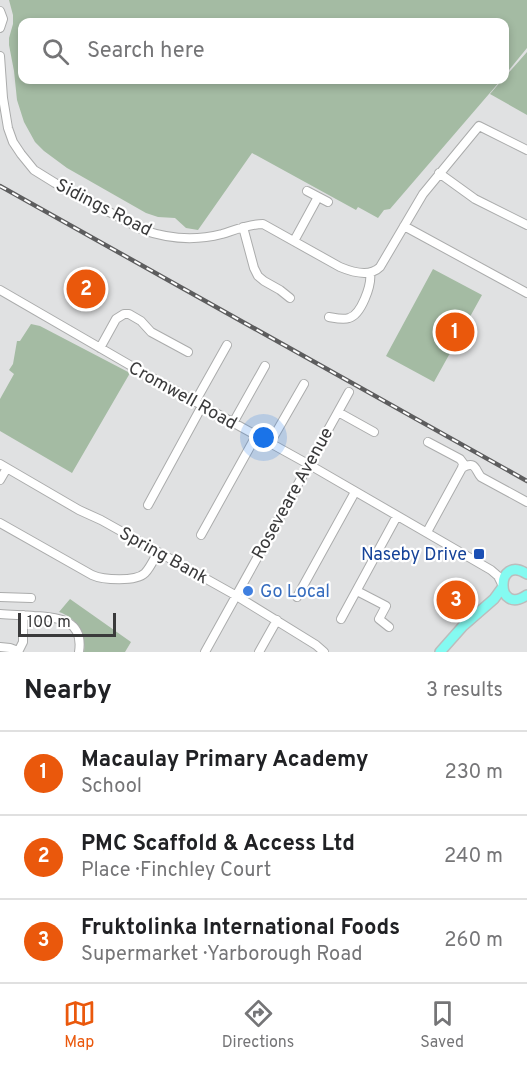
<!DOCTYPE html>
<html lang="en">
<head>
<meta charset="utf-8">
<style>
	:root { --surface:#fff; --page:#f6f6f6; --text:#202124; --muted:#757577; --line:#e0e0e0; --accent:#ea580c }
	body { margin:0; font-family:Overpass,sans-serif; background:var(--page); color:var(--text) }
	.scale { position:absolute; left:18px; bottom:15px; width:98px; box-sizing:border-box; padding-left:6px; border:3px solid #3a3a3b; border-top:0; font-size:16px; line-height:21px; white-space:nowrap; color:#3a3a3b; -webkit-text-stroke:4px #fff; paint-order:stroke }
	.you { position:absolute; left:264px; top:438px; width:21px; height:21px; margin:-15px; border:4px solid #fff; border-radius:50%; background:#1a73e8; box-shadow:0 0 0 9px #1a73e833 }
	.badge { display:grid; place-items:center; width:39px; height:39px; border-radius:50%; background:var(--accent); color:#fff; font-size:20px; font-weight:700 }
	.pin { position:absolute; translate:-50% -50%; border:3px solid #fff; box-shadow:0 2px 6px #0006 }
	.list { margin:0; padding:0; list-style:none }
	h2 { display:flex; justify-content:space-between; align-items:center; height:78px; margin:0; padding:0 24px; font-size:26px }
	h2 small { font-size:20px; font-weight:400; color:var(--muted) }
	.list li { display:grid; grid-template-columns:39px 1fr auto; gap:18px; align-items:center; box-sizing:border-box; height:84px; padding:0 24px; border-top:2px solid var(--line) }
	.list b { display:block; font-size:22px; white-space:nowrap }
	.list p { margin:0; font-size:20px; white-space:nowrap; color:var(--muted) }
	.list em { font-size:20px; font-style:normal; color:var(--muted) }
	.icon { flex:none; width:33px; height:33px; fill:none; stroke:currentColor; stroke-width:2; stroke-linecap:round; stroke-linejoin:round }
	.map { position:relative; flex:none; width:527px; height:652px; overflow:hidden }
	.search { position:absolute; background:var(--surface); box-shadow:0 3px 9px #0003; left:18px; right:18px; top:18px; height:66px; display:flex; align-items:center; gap:15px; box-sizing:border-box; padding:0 21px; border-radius:12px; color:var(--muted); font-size:22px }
	.sheet { height:330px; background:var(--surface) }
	nav { display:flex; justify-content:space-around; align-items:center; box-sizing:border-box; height:84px; border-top:2px solid var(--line); background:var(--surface); font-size:16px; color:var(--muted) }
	nav a { display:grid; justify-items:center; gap:3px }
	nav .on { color:var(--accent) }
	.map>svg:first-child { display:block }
	.green { fill:#a4bba3 }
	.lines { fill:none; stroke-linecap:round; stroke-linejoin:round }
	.minor-casing { stroke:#abacac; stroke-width:10 }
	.major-casing { stroke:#bcbcbc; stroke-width:12 }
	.minor { stroke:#fff; stroke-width:8 }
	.major { stroke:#84faf1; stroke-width:9 }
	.rail-casing { stroke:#5d5d5e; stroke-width:4.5 }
	.rail { stroke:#fff; stroke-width:2; stroke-dasharray:7; stroke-linecap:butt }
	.transit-dot { fill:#1a4fb4; stroke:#fff; stroke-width:2 }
	.shop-dot { fill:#3f7fe0; stroke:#fff; stroke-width:2 }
	.labels { text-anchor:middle; stroke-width:4.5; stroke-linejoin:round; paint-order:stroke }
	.street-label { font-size:18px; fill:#3a3a3b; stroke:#fff }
	.transit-label { font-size:18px; fill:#164399; stroke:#fff; text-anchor:end }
	.shop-label { font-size:18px; fill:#366cbe; stroke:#fff; text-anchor:start }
</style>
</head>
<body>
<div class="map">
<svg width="527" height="652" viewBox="0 0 527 652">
	<rect width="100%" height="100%" fill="#e0e1e2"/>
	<path class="green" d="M 9,0 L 527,0 L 527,48 L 505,75 L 504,22 L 22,22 L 22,80 L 501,80 L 390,209 L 384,210 L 378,218 L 358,207 L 356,210 L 252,153 L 198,230 L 186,228 L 175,218 L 158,217 L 146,213 L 67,168 L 44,151 L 35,142 L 24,122 L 17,100 L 14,71 L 9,45 L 9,38 L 13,24 L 13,15 Z
		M 527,52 L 527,115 L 490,94 L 502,80 L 504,80 L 505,77 Z
		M 433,269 L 482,295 L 434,382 L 386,356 Z
		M 31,324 L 40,326 L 130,373 L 72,473 L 0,431 L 0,399 L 14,374 L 9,370 L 13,364 L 17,341 L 20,341 Z
		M 70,599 L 131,642 L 125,652 L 84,652 C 86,633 77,618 59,612 Z"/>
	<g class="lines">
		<g class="minor-casing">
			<path id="minor" d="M 0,11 L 3,19 L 0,28
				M 0,56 L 3,98 L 8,128 L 13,142 L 21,154 L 34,170 L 55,183 L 143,230 C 169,239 195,241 222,234 C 235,230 249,224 263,224 L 340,267 C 352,272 370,277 380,267 L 423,194 L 479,126 L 527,150
				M 439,173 L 475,199 L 527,225
				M 307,191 L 328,202
				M 404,226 L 527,293
				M 243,227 L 254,268 L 258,276 L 264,281 L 280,290 L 290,298
				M 294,241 L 318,197
				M 0,290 L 140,371 L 308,464 L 491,570 L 498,576 L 502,584
				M 329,317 C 335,318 343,320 349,318 C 361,315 372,285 370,273
				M 100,348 L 116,319 L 124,314 L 129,314 L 141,321 L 151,332 L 188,352
				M 195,402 L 227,345
				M 338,412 L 374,432
				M 233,423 L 265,366
				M 270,443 L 304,384
				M 0,464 L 79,510 L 101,520 L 235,595 L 316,645 L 324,652
				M 462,468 C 476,460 475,470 481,477 L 527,502
				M 0,480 L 7,468
				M 148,505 L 202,406
				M 0,523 L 92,575 C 103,580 136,582 145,573 C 150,568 154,559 158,552
				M 427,532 L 462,468 L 463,463 L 460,459 L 428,442
				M 201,535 L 256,436
				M 357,591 L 386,606 L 379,619 L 389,627
				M 0,597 L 31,598
				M 297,597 L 355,492
				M 0,614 C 11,615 23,615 34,616 C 59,617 84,620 79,652
				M 341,619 L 397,516
				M 0,647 L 10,648 L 18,651
				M 18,652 L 23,642 L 23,615
				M 205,652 L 349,392
				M 259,652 L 277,620"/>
		</g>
		<g class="major-casing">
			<path id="major" d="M 527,574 C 495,553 495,617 527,595
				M 440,652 L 463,626 L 494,599 L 502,588"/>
		</g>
		<use href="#minor" class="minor"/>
		<use href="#major" class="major"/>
		<g class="rail-casing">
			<path id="rail" d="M 0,186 L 527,481"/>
		</g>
		<use href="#rail" class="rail"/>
	</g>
	<rect class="transit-dot" x="473" y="548" width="12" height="12" rx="3"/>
	<circle class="shop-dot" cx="248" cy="591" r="6"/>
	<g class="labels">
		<g class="street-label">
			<text transform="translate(104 207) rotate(27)" y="6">Sidings Road</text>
			<text transform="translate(183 395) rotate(29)" y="6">Cromwell Road</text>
			<text transform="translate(292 493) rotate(-61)" y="6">Roseveare Avenue</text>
			<text transform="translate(164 555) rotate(29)" y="6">Spring Bank</text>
		</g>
		<g class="transit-label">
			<text x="467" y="560">Naseby Drive</text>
		</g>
		<g class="shop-label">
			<text x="260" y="597">Go Local</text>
		</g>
	</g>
</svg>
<div class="scale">100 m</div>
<div class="you"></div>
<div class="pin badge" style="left:455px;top:332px">1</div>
<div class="pin badge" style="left:86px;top:289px">2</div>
<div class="pin badge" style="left:456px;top:600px">3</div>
<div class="search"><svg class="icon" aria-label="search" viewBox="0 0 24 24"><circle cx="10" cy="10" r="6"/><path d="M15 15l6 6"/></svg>Search here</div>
</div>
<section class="sheet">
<h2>Nearby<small>3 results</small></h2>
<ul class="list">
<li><span class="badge">1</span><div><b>Macaulay Primary Academy</b><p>School</p></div><em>230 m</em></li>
<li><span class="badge">2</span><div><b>PMC Scaffold &amp; Access Ltd</b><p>Place · Finchley Court</p></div><em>240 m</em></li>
<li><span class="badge">3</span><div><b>Fruktolinka International Foods</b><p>Supermarket · Yarborough Road</p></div><em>260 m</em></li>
</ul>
</section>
<nav>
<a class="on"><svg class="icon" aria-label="map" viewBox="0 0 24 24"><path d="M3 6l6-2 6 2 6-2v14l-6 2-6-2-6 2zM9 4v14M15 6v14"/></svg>Map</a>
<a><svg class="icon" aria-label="directions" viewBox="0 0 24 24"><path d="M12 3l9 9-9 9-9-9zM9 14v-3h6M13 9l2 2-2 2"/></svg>Directions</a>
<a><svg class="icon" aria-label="saved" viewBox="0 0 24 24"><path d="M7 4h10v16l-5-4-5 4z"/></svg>Saved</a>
</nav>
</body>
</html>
